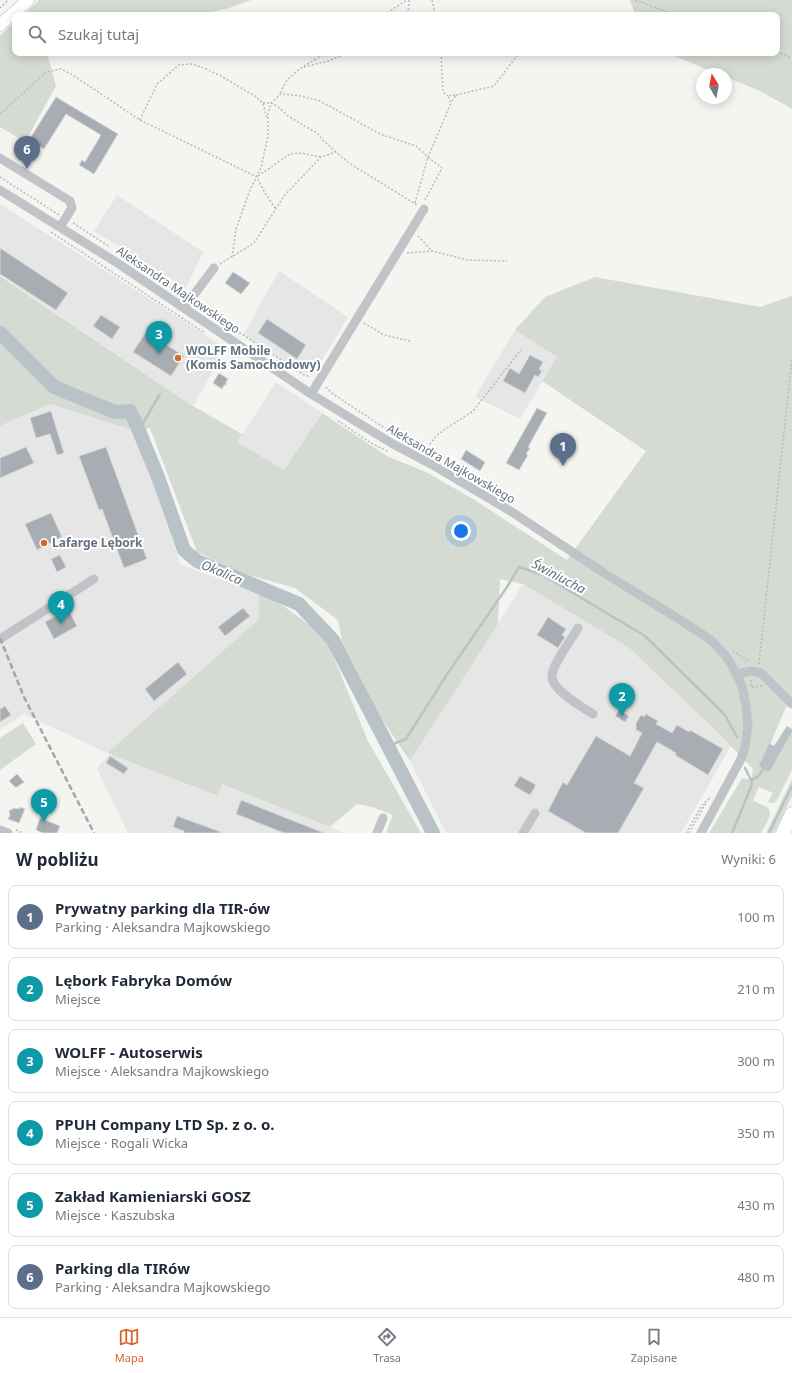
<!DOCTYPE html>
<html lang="pl">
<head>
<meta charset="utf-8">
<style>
	:root { --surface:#fff; --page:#f6f6f7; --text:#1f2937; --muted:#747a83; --line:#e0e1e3; --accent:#d8662e }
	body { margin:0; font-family:"Noto Sans",sans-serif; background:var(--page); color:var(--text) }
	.compass { position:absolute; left:696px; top:68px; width:36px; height:36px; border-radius:50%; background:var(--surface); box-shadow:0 2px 10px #0003; rotate:350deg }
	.you { position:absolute; left:461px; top:531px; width:14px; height:14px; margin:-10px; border:3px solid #fff; border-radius:50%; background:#1a73e8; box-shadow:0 0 0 6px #1a73e833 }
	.badge { display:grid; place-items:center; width:26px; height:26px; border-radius:50%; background:var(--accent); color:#fff; font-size:13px; font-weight:700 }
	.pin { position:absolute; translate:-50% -33px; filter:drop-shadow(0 1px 2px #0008) }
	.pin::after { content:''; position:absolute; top:21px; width:14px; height:12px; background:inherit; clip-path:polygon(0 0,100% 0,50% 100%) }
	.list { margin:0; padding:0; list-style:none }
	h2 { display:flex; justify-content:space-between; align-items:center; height:52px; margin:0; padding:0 16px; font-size:17px }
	h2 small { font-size:13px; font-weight:400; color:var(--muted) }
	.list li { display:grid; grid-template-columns:26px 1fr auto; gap:12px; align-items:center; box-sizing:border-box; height:64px; margin:0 8px 8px; padding:0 8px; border:1px solid var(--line); border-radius:8px }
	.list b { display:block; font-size:15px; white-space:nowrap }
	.list p { margin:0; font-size:13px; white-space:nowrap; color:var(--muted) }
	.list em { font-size:13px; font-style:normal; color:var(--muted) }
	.icon { flex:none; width:22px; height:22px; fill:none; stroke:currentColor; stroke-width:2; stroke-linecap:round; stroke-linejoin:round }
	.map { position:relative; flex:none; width:792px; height:833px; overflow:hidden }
	.search { position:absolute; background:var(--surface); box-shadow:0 2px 10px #0003; left:12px; right:12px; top:12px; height:44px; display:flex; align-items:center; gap:10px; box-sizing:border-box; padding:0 14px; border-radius:8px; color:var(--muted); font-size:15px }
	.sheet { height:484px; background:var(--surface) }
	nav { display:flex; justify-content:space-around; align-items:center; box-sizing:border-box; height:56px; border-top:1px solid var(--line); background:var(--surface); font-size:11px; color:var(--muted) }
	nav a { display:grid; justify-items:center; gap:2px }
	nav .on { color:var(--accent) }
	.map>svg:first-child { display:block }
	.built { fill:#e5e6e5 }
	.green { fill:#d5dbd3 }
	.water { fill:#b8c2c7 }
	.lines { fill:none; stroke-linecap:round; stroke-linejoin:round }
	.stream { stroke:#b8c2c7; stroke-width:2.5 }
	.river { stroke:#b8c2c7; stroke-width:14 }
	.building { fill:#a7adb3; stroke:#d6d6d4 }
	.major-casing { stroke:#b3b7bb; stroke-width:13 }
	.highway-casing { stroke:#b3b6b9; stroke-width:15 }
	.path { stroke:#b8babd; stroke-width:1.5; stroke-dasharray:2 2; stroke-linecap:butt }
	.minor { stroke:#c0c3c7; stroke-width:9 }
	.major { stroke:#fff; stroke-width:12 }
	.highway { stroke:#fff; stroke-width:14 }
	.rail { stroke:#a1a6ac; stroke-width:2.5; stroke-dasharray:6 3; stroke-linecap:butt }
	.poi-dot { fill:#d8662e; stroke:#fff; stroke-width:1.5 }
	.labels { text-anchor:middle; stroke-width:4; stroke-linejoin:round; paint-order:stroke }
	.street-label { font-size:12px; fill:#657281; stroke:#fff }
	.poi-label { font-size:12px; font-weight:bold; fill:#657281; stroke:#fff; text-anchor:start }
	.water-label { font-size:13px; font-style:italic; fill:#61737e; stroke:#fff }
</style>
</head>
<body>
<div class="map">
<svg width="792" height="833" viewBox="0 0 792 833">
	<rect width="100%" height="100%" fill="#f4f5f1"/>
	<path class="built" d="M 117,195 L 203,252 L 186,288 L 94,231 Z
		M 0,204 L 192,326 L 226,349 L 193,406 L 0,275 Z
		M 279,271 L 348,317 L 316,370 L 303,373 L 243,335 Z
		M 515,330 L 557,357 L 520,419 L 475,397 Z
		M 276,382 L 322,413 L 284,470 L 237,443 Z
		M 50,404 L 135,431 L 181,565 L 259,593 L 259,619 L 107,753 L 24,714 L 0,730 L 0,426 Z
		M 523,584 L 628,647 L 731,746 L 681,833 L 446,833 L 410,761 Z
		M 113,755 L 217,796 L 222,783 L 344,833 L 128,833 L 97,769 L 107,756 Z"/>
	<path class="green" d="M 39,0 L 251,0 L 229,8 L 200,15 L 23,15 Z
		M 630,0 L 792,0 L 792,109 L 762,92 L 726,77 L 726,74 L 718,74 L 667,53 L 777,53 L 777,15 L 635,15 Z
		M 15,22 L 15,53 L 47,53 L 56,86 L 25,142 L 0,127 L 0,35 Z
		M 0,276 L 166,388 L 193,406 L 242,434 L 237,442 L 284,470 L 322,413 L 387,456 L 426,472 L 473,499 L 567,560 L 646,451 L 542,381 L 557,357 L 515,330 L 545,297 L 595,277 L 760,307 L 792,296 L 792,700 L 787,705 L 760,767 L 770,771 L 792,732 L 792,770 L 776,802 L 772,803 L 768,802 L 773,793 L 759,787 L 753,800 C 757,803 764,805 768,808 C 774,814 764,827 761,833 L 709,833 L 742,778 L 749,779 L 752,777 L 753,769 L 719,734 L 628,647 L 523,584 L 500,579 L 498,624 L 410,761 L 380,716 L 342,641 L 338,620 L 295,588 L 242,573 L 197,552 L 150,428 L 135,431 L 50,404 L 0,426 Z
		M 259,593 L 275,600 L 325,636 L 368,741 L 421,833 L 386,833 L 393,815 L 372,807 L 357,804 L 330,827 L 222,784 L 218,796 L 107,753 L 259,619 Z
		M 23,723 L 36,744 L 0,770 L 0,738 Z
		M 792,779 L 792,796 L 774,833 L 766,833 Z"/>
	<path class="water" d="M 787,726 L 792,729 L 792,732 L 770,771 L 768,772 L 760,767 L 759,766 L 773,735 L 770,744 L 774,746 Z"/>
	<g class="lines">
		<path class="stream" d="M 139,430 L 160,394
			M 388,746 L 406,739 L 448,673 L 507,587 L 519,567 L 543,575 L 645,636 L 725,715 L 737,737
			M 751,780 L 759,776 L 763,769
			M 732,833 L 751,787 L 752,782 L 745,768
			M 769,833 L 792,786"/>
		<path class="river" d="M 0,333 L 54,387 L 115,412 L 130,411 L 137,426 L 158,477 L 184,550 L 197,561 L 299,604 L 333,640 L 433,833"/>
	</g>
	<path class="building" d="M 56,97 L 118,134 L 94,174 L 79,165 L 82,160 L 85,162 L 101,135 L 66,114 L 44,149 L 29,140 Z
		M 0,248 L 68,293 L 56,310 L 0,274 Z
		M 233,272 L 250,283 L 241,294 L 225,283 Z
		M 101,315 L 120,327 L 112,339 L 93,326 Z
		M 267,319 L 306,345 L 297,359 L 258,333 Z
		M 146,332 L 184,356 L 171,376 L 133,352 Z
		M 530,355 L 543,362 L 539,369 L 542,371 L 538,377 L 535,375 L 525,393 L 503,381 L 510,368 L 519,374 Z
		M 219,373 L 228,379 L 226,382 L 226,385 L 224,385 L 222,389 L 213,383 Z
		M 537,408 L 547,413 L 528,447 L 530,448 L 526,454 L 528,455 L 519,470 L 506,463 Z
		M 51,411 L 64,453 L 57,455 L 50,434 L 36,438 L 30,418 Z
		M 26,447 L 34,463 L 0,478 L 0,458 Z
		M 106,447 L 147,559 L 124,568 L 102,509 L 99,510 L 79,456 Z
		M 466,450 L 485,462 L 480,471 L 461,459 Z
		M 51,513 L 62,537 L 37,550 L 25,524 Z
		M 60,555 L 66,567 L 57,572 L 51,559 Z
		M 243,608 L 250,616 L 225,636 L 218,627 Z
		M 68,609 L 77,626 L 54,639 L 45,622 Z
		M 548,617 L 566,629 L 562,635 L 565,637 L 558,648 L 537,635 Z
		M 178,662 L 187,674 L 154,701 L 145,689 Z
		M 5,706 L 11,715 L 0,722 L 0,709 Z
		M 619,710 L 629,716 L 625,722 L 615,716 Z
		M 646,714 L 658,721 L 656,724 L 672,733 L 677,725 L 689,732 L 690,730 L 723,749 L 708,775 L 675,755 L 676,753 L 657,742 L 634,783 L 644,788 L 618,833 L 586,833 L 548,811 L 563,782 L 567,785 L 596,736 L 630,756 L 642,733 L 636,730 L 636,723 L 641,715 L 644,717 Z
		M 110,756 L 128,768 L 124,774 L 106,763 Z
		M 17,774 L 24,782 L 17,787 L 15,787 L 9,781 Z
		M 520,776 L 536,785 L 530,795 L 514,786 Z
		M 241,800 L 324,833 L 284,833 L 236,814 Z
		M 20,807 L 25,809 L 19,823 L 8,819 L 10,815 L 9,811 L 14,808 L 19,809 Z
		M 177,816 L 221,832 L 221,833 L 184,833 L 184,831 L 173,827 Z
		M 40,818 L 60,826 L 57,833 L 43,833 L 36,830 Z"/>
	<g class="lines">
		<g class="major-casing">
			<path id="major" d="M 0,25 L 28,0"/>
		</g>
		<g class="highway-casing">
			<path id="highway" d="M 783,833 L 792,814"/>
		</g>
		<path class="path" d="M 409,0 L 408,14 L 410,15
			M 432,0 L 435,15
			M 635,0 L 676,15
			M 0,8 L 8,0
			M 384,15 L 407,0
			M 777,52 L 792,58
			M 441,53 L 443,92 L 448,96
			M 304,67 L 328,61 L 348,53
			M 281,93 C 285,74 310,63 326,53
			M 456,95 L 494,86 L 519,53
			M 263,103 L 271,103 L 277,106 L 288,116 L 317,133 L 324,141 L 336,152
			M 0,114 L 46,72 L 61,69 L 71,74 L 140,120 L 257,177 L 265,193 L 276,209
			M 140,120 L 157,84 L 179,65 L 191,64 L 204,68 L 219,75 L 255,96 L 263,103 L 267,119
			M 258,176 L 290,154 L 301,153 L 321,157
			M 0,177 L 59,215
			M 415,203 L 428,157 L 442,168 L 425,200
			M 73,223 L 110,247
			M 51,232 L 205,333
			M 418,236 L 432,251
			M 407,253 L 432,251 L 468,260 L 507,261
			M 232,257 L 236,229 L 250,190 L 261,168 L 268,136 L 268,114 L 271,103 L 281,94 L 301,96 L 320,101 L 380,134 L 416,146 L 428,157 L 451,103 L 448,96 L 456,95 L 451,103
			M 220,264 L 254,243 L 284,196 L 300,179 L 321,157 L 336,152 L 349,163 L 417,205
			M 146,271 L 183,296
			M 196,304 L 304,375 L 311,377
			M 364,323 L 384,335 L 410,341
			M 326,387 L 333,394 L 397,436
			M 338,421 L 371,443 L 389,452
			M 425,451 L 436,436 L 444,430 L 473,411 L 521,350
			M 733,651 L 750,662
			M 759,664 L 792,358
			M 751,680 L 751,688
			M 752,687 L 762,686
			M 16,830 L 23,833
			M 686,833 L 702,805 L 711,797
			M 689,833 L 704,806 L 707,802"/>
		<path class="minor" d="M 0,158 L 70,201 L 72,208 L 60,227
			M 0,190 L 119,264 L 311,394 L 393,444 L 431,464 L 512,512 L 604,573 L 682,621 L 711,640 L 726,656 L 732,666 L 742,686 L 746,706 L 748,725 L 745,747 L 741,759 L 701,833
			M 184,308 L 214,268
			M 311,394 L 424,209
			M 578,628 C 572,639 551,666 552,677 C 553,691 582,707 593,714
			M 0,639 L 94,579
			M 737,674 L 751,671 L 761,673 L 792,704
			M 0,830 L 8,833
			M 377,833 L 383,818
			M 523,833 L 535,813"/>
		<use href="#major" class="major"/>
		<use href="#highway" class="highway"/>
		<path class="rail" d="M 0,638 L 24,697 L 94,833"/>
	</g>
	<g class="poi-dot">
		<circle cx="178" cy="358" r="4"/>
		<circle cx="44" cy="543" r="4"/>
	</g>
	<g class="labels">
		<g class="street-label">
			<text transform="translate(178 290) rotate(34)" y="4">Aleksandra Majkowskiego</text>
			<text transform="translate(451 464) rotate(30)" y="4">Aleksandra Majkowskiego</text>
		</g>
		<g class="poi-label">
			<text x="186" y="355">WOLFF Mobile<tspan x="186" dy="14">(Komis Samochodowy)</tspan></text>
			<text x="52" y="547">Lafarge Lębork</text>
		</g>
		<g class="water-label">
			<text transform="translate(222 572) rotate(23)" y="5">Okalica</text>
			<text transform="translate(559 576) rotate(28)" y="5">Świniucha</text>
		</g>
	</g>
</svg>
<svg class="compass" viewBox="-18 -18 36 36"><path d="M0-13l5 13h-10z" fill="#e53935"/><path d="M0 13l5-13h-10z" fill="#747a83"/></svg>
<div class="you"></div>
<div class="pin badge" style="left:563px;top:466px;background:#5c6f8a">1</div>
<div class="pin badge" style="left:622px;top:716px;background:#0f9aa8">2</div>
<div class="pin badge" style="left:159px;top:354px;background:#0f9aa8">3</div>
<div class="pin badge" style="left:61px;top:624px;background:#0f9aa8">4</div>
<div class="pin badge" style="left:44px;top:822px;background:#0f9aa8">5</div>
<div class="pin badge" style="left:27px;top:169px;background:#5c6f8a">6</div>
<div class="search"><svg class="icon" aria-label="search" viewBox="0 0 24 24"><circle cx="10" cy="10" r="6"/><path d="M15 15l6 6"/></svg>Szukaj tutaj</div>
</div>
<section class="sheet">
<h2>W pobliżu<small>Wyniki: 6</small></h2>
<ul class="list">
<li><span class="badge" style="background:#5c6f8a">1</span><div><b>Prywatny parking dla TIR-ów</b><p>Parking · Aleksandra Majkowskiego</p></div><em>100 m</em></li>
<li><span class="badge" style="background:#0f9aa8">2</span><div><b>Lębork Fabryka Domów</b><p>Miejsce</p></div><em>210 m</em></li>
<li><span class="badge" style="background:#0f9aa8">3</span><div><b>WOLFF - Autoserwis</b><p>Miejsce · Aleksandra Majkowskiego</p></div><em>300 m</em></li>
<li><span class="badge" style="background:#0f9aa8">4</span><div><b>PPUH Company LTD Sp. z o. o.</b><p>Miejsce · Rogali Wicka</p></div><em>350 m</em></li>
<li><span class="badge" style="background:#0f9aa8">5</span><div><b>Zakład Kamieniarski GOSZ</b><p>Miejsce · Kaszubska</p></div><em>430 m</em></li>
<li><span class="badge" style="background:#5c6f8a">6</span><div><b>Parking dla TIRów</b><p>Parking · Aleksandra Majkowskiego</p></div><em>480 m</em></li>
</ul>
</section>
<nav>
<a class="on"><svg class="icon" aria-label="map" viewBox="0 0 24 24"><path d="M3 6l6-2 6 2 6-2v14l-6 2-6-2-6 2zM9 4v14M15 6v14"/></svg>Mapa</a>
<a><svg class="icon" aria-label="directions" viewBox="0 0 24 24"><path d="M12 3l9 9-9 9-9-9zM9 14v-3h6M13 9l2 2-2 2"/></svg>Trasa</a>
<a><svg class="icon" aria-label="saved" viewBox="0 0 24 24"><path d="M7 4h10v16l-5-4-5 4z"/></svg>Zapisane</a>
</nav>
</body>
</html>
